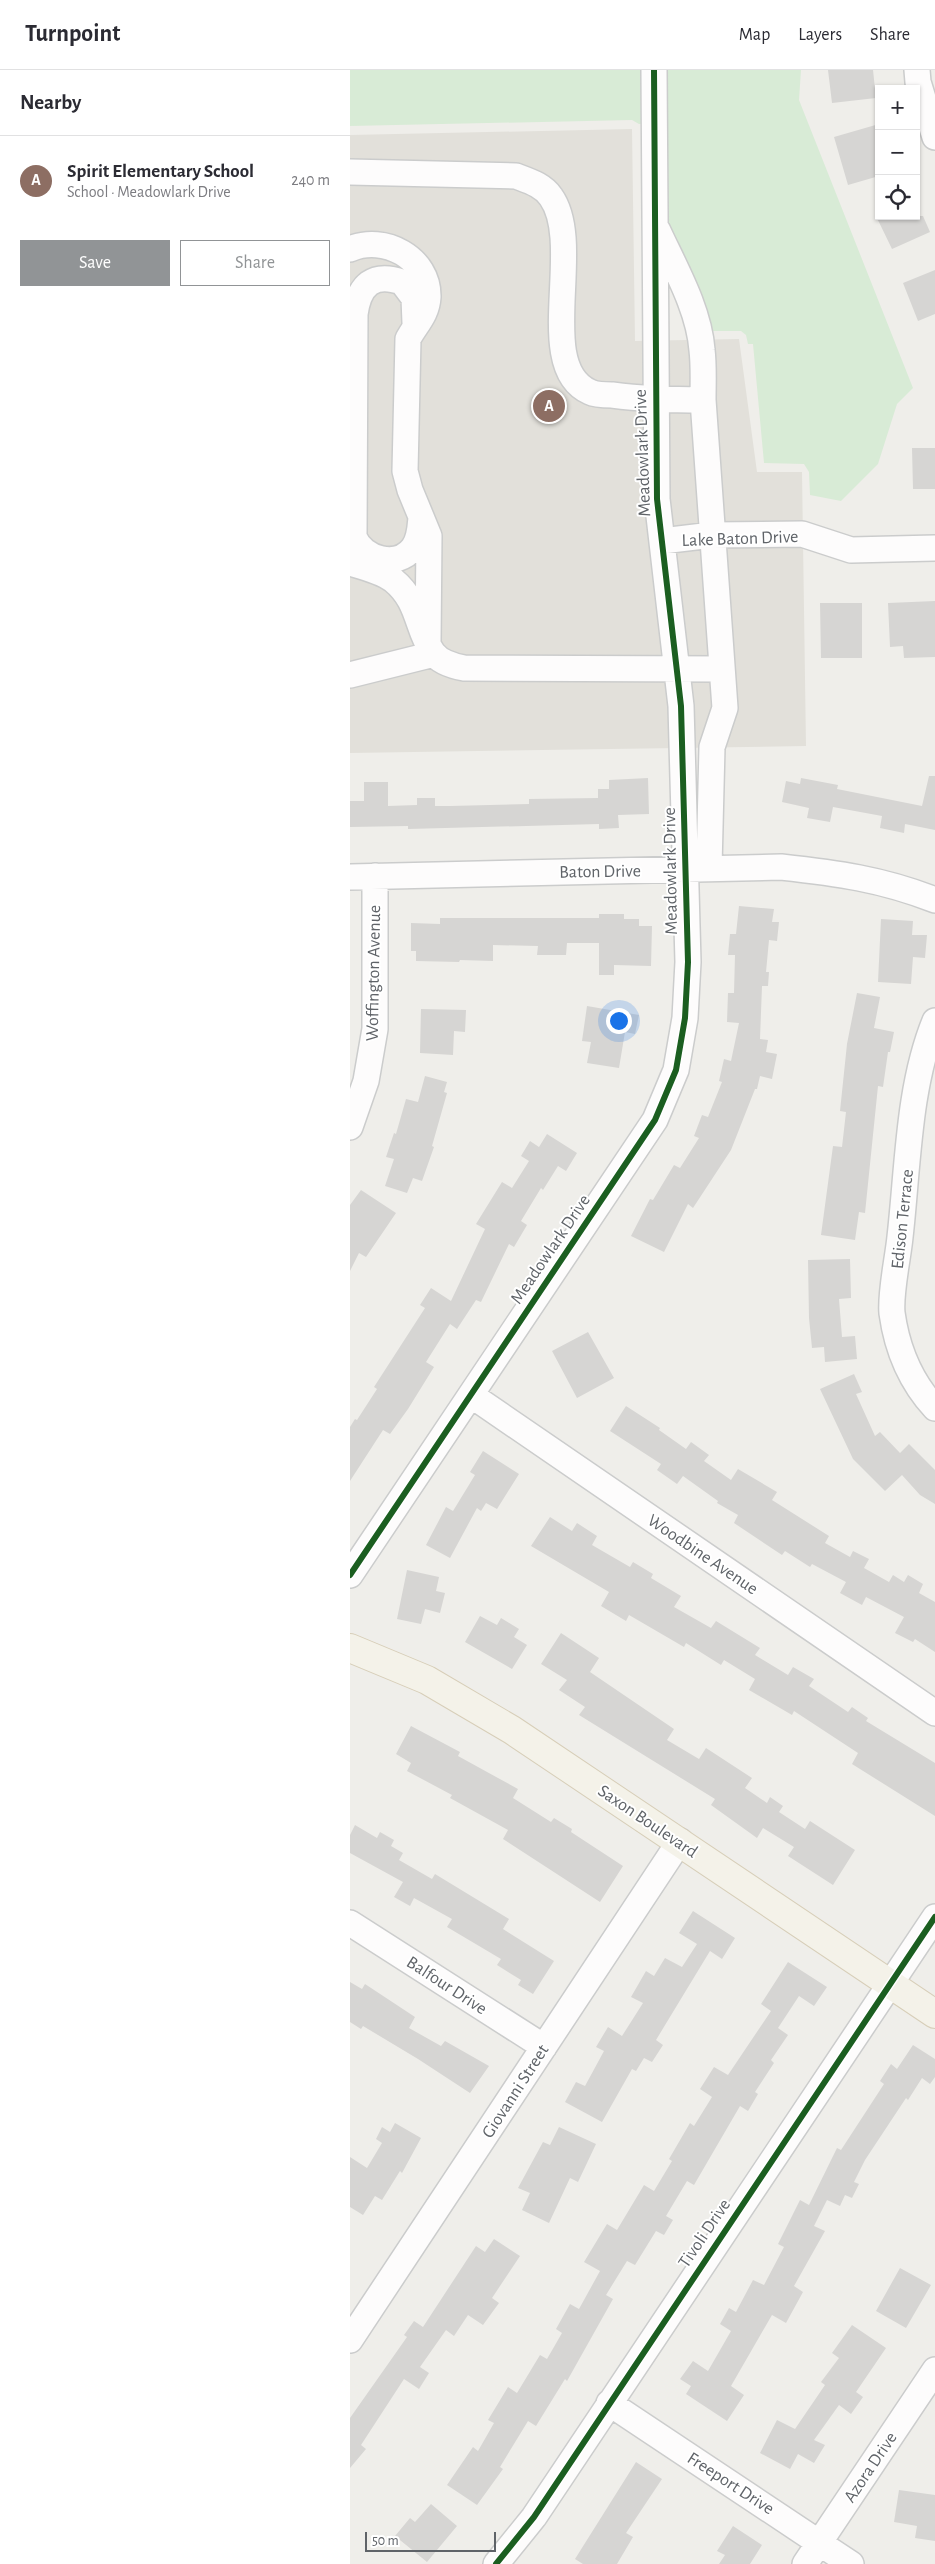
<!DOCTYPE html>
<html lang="en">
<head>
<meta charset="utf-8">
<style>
	:root { --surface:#fff; --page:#f2f2f3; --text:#2b2b33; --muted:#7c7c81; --line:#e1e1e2; --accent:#919496 }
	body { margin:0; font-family:"Alegreya Sans",sans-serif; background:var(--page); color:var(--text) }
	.controls { position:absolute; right:15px; top:15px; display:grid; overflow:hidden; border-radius:0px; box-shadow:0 1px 4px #0004 }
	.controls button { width:45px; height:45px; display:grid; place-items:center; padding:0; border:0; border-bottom:1px solid var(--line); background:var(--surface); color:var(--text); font:25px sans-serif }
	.scale { position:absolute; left:15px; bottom:12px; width:131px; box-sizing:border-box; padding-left:5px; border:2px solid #5f6368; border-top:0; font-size:14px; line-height:18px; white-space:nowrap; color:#5f6368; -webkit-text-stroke:4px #fff; paint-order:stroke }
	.you { position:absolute; left:268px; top:950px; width:18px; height:18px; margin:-12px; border:4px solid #fff; border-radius:50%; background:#1a73e8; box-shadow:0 0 0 8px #1a73e833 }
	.badge { display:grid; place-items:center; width:32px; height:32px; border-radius:50%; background:var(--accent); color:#fff; font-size:16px; font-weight:700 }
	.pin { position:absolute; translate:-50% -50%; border:2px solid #fff; box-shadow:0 1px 5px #0006 }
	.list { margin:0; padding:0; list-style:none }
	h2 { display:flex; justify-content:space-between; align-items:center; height:65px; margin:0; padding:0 20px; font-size:21px }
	h2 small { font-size:16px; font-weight:400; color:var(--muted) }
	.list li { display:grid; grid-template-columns:32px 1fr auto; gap:15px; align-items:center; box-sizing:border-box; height:90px; padding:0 20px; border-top:1px solid var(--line) }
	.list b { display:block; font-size:19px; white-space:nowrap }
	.list p { margin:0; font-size:16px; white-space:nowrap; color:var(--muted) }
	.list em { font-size:16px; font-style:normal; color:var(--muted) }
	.actions { display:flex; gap:10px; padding:15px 20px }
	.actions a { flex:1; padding:11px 0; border:1px solid var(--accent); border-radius:0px; text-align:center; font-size:18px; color:var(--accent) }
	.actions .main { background:var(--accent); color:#fff }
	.icon { flex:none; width:28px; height:28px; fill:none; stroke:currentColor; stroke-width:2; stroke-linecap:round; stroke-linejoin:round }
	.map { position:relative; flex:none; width:585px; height:2494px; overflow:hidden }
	header { display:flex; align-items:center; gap:30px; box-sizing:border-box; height:70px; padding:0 25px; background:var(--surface); border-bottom:1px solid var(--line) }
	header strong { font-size:24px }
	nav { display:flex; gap:28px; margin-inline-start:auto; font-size:18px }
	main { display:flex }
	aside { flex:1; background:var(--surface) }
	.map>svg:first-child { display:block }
	.education { fill:#e2e0da }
	.green { fill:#d8ebd6 }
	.building { fill:#d6d5d3 }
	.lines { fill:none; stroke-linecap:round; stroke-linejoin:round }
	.minor-casing { stroke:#cbcccc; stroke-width:28 }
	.major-casing { stroke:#d7ceb8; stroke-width:30 }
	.minor { stroke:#fdfcfc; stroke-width:25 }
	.major { stroke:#f4f2e9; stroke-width:28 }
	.cycleway-casing { stroke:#fff; stroke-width:9 }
	.cycleway { stroke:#1b5e20; stroke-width:6 }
	.labels { text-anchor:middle; stroke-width:4; stroke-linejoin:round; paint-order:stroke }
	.street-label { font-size:18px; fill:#5f6368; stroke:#fff }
</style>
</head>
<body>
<header>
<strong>Turnpoint</strong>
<nav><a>Map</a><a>Layers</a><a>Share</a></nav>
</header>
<main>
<aside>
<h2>Nearby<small></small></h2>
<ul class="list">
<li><span class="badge" style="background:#8d6e63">A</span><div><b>Spirit Elementary School</b><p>School · Meadowlark Drive</p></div><em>240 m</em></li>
</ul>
<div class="actions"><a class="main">Save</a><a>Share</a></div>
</aside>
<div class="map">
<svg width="585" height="2494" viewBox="0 0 585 2494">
	<rect width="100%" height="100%" fill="#efeeea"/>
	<path class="education" d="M 282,59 L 285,271 L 389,269 L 407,402 L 452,402 L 456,676 L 0,683 L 0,65 Z"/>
	<path class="green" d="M 0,0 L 295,0 L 295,54 L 289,54 L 282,50 L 0,56 Z
		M 313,0 L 451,0 L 449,30 L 563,318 L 547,334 L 528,394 L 491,431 L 460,425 L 459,402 L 454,394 L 414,393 L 403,274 L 398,274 L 396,265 L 391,261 L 358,261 L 313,151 Z"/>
	<path class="building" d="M 478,0 L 523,0 L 526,28 L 482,33 Z
		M 529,54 L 529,106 L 498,115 L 484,67 Z
		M 526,146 L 573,146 L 580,162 L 542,179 Z
		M 585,200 L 585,244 L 568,251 L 553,213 Z
		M 562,378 L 585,378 L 585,419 L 563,419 Z
		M 585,531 L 585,587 L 554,588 L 553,576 L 540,577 L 538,533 Z
		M 470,533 L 512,533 L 512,588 L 471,588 Z
		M 579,706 L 585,706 L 585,760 L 555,754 L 554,763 L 530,758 L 532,746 L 483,737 L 480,752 L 457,748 L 459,738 L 432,732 L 436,711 L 450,714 L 451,708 L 488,715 L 487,719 L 572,736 Z
		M 298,708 L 299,744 L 268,745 L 269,758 L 249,759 L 249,754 L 58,759 L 58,756 L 0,757 L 0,731 L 14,731 L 14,712 L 38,712 L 38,736 L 67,735 L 67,728 L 85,728 L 85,736 L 100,736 L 179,734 L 179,729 L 248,728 L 248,719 L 259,719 L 259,710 Z
		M 389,836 L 424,839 L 422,852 L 429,852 L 427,871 L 419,870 L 416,902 L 419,902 L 418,916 L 412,916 L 410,969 L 418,970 L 416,982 L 427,984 L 422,1009 L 410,1006 L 407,1019 L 405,1019 L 381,1080 L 343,1138 L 338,1134 L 314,1182 L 281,1166 L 300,1129 L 303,1130 L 324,1095 L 330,1098 L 349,1068 L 344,1066 L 352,1045 L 358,1047 L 372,1012 L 369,1011 L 374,989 L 381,991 L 389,953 L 377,952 L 378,923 L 384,923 L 385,885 L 378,885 L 380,864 L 386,864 Z
		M 249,844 L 274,844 L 274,849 L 289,849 L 289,856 L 302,856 L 301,896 L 264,895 L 264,905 L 249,905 L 249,873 L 217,873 L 216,885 L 187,885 L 188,876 L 143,875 L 143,891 L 110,890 L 109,892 L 66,891 L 66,881 L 61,881 L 61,853 L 90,854 L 90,848 L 249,848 Z
		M 531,849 L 563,851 L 562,865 L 577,865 L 575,888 L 563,887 L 561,914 L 528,912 Z
		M 507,923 L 530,927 L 524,958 L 544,962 L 540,982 L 538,982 L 533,1017 L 528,1016 L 515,1143 L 509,1142 L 505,1170 L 471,1165 L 483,1076 L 492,1077 L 496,1042 L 490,1041 L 497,974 Z
		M 237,936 L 289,945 L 285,964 L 275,962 L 269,998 L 237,993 L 241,972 L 232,971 Z
		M 71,939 L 116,940 L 115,962 L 104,961 L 103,985 L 70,983 Z
		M 75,1006 L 97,1012 L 94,1022 L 97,1023 L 82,1076 L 84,1077 L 72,1111 L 63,1108 L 57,1123 L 35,1116 L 44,1089 L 36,1087 L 44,1063 L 46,1064 L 56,1029 L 68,1032 Z
		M 197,1064 L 227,1083 L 216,1101 L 208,1096 L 193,1120 L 191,1118 L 171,1151 L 177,1155 L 164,1177 L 159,1174 L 131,1232 L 126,1230 L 107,1259 L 100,1254 L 76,1292 L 84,1297 L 58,1339 L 40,1364 L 33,1360 L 0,1411 L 0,1357 L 5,1349 L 7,1350 L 27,1319 L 24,1317 L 75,1238 L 70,1235 L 81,1218 L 101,1231 L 135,1159 L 126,1154 L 152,1112 L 162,1118 L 179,1091 L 171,1086 L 180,1071 L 189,1077 Z
		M 11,1120 L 46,1143 L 16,1187 L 9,1183 L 0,1201 L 0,1135 Z
		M 500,1189 L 501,1228 L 489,1229 L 492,1267 L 505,1266 L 507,1289 L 475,1292 L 474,1277 L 462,1278 L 459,1248 L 458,1190 Z
		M 238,1262 L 264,1308 L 227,1328 L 202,1281 Z
		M 504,1304 L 512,1322 L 506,1324 L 525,1366 L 530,1362 L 550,1383 L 559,1374 L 585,1400 L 585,1434 L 570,1425 L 552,1405 L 535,1421 L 503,1389 L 470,1319 Z
		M 276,1336 L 310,1358 L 309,1360 L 336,1379 L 341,1372 L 359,1385 L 354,1391 L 381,1410 L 388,1399 L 427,1422 L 422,1430 L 479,1466 L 475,1473 L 500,1487 L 503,1481 L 519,1489 L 514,1498 L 539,1512 L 543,1505 L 554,1512 L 558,1505 L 573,1514 L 569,1523 L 585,1532 L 585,1582 L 565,1569 L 563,1572 L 545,1563 L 554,1547 L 516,1527 L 512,1535 L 490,1523 L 496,1512 L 462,1494 L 460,1497 L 435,1481 L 432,1485 L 384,1453 L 388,1445 L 367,1433 L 368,1431 L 333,1406 L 327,1414 L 307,1400 L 311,1394 L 260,1361 Z
		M 133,1381 L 169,1404 L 147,1439 L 136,1433 L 131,1441 L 127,1438 L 100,1488 L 76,1475 L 96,1437 L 103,1441 L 125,1405 L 120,1402 Z
		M 200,1447 L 222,1461 L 227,1453 L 247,1466 L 242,1475 L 280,1497 L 283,1492 L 303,1504 L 301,1508 L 331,1526 L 324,1537 L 361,1558 L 366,1551 L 410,1578 L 405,1585 L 438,1605 L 443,1597 L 464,1609 L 459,1616 L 498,1642 L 502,1637 L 518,1648 L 516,1651 L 585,1693 L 585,1746 L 502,1694 L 508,1683 L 444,1641 L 442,1645 L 399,1620 L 405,1609 L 374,1590 L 371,1595 L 336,1573 L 334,1577 L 279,1545 L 276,1551 L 251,1536 L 259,1522 L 181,1476 Z
		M 57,1500 L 89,1507 L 86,1521 L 95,1523 L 90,1543 L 75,1539 L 71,1554 L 47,1549 Z
		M 130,1546 L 147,1555 L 151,1548 L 169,1559 L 164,1567 L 177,1575 L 162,1599 L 115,1572 Z
		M 211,1563 L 249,1588 L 240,1602 L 324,1659 L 317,1670 L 349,1689 L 356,1678 L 402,1708 L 395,1718 L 417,1733 L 420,1727 L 433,1736 L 429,1742 L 455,1759 L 460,1751 L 505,1780 L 483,1815 L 438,1786 L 444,1777 L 413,1758 L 407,1768 L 361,1735 L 365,1729 L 229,1645 L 235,1637 L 209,1620 L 217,1610 L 191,1594 Z
		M 61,1656 L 110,1682 L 108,1686 L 168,1719 L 163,1728 L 201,1752 L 204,1748 L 222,1759 L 221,1762 L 273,1796 L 250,1832 L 153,1769 L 158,1760 L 100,1728 L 102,1725 L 57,1701 L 61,1693 L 46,1684 Z
		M 5,1755 L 27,1768 L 30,1762 L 44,1770 L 41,1776 L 53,1783 L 49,1790 L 82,1809 L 85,1804 L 159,1849 L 153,1859 L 204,1891 L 183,1924 L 168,1915 L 171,1910 L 147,1895 L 151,1889 L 97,1857 L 102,1849 L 64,1828 L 60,1836 L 44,1827 L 53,1812 L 0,1783 L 0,1765 Z
		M 343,1841 L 385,1868 L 372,1889 L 360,1881 L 306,1970 L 313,1975 L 302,1992 L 294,1988 L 286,2001 L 282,1999 L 252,2052 L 215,2032 L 226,2012 L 235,2016 L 254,1981 L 246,1977 L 258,1957 L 272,1966 L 293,1933 L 281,1927 L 296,1901 L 304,1906 L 315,1888 L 332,1897 L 347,1874 L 329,1863 Z
		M 438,1892 L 477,1917 L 464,1936 L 449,1926 L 428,1958 L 438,1965 L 421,1990 L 424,1993 L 405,2022 L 408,2024 L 398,2041 L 390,2036 L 344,2115 L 337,2111 L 316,2146 L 323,2150 L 314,2165 L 306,2161 L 285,2195 L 277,2191 L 256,2225 L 263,2229 L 217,2311 L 215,2309 L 186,2356 L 178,2351 L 150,2397 L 153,2399 L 127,2435 L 97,2415 L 123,2377 L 128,2381 L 144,2353 L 138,2350 L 158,2317 L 167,2323 L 190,2285 L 197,2289 L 212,2263 L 206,2259 L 220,2234 L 229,2239 L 250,2201 L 234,2192 L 257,2154 L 267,2160 L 294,2115 L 304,2121 L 322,2091 L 319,2089 L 340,2053 L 344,2056 L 362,2027 L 350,2019 L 364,1997 L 378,2005 L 421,1941 L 411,1934 Z
		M 0,1912 L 12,1919 L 15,1914 L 65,1947 L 59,1958 L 91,1976 L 95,1971 L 139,1996 L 120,2023 L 68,1989 L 13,1956 L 11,1959 L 0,1952 Z
		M 563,1975 L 585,1989 L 585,2007 L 580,2014 L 572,2008 L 558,2030 L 556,2028 L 515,2090 L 504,2112 L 509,2114 L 502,2128 L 495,2125 L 490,2136 L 477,2130 L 464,2156 L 475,2161 L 444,2216 L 453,2222 L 436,2253 L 422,2245 L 381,2316 L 394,2325 L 377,2351 L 336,2324 L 341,2316 L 330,2309 L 343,2291 L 358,2301 L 381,2261 L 370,2254 L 379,2238 L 386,2242 L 403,2210 L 414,2215 L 434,2177 L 428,2174 L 450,2130 L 459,2135 L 487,2078 L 491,2080 L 534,2014 L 530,2011 L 541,1994 L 547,1999 Z
		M 45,2053 L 71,2068 L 52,2103 L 50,2101 L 32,2130 L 25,2126 L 13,2145 L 0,2137 L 0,2087 L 17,2098 L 32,2073 L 26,2069 L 32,2057 L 40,2062 Z
		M 209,2057 L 246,2074 L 228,2112 L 220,2108 L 199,2153 L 172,2140 L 180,2123 L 168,2118 L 193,2072 L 200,2075 Z
		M 144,2169 L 170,2186 L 142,2228 L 149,2233 L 133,2255 L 118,2245 L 104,2266 L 96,2260 L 70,2297 L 79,2303 L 69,2319 L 54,2309 L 11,2375 L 16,2379 L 0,2398 L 0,2348 L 57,2267 L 54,2265 L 64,2251 L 73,2257 L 126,2176 L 135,2182 Z
		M 550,2198 L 581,2215 L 556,2258 L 526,2241 Z
		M 502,2255 L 536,2278 L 506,2322 L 513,2327 L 501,2344 L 489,2335 L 464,2370 L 475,2375 L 464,2393 L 448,2384 L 440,2399 L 410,2383 L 427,2350 L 445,2359 L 475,2315 L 471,2312 L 489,2288 L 482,2283 Z
		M 286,2392 L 312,2409 L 276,2463 L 283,2467 L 267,2494 L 233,2494 L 225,2489 Z
		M 549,2420 L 585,2425 L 585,2471 L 565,2468 L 567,2456 L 544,2452 Z
		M 81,2434 L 107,2456 L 77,2492 L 45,2466 L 60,2448 L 65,2452 Z
		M 383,2456 L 412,2475 L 400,2494 L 369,2494 L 375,2485 L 367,2481 Z"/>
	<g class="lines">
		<g class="minor-casing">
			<path id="minor" d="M 567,0 L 568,12 L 585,67
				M 0,102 L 166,106 C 179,111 193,115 201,127 C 235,175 183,297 240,322 C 246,325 255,325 262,325 C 293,329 322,330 353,330
				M 308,161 C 325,198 349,239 352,280 C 354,296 353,314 353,330 L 375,638 L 362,677 L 359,797
				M 0,179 C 34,164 79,188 78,227 C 77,245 66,254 58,269 L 55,401 L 60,420 L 79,466 L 78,572
				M 65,253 L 64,228 L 52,212 C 23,202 9,215 5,244 L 4,467 C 13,489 47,499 63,478 C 70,469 70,458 71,447
				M 312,471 L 362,465 L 452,464 L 501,480 L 585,478
				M 0,493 C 14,497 31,501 43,510 C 70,532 66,559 83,583 C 90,592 103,596 114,598 L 372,599
				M 0,605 L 84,584
				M 0,807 L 431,797 C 486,803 532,809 585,830
				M 585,951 C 558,1017 558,1097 550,1167 C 548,1188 540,1223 542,1243 C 547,1279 560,1311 585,1338
				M 0,1057 L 16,1011 L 25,959 L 25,806
				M 121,1325 L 585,1643
				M 0,1505 L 305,1050 L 326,1000 L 335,948 L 338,892 L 331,636 L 307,429 L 304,0
				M 0,1853 L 194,1977
				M 0,2270 L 330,1771
				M 259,2333 L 501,2494
				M 146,2494 L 184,2447 L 585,1847
				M 455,2494 L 585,2300"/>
		</g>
		<g class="major-casing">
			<path id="major" d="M 0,1578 L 77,1610 L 162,1660 L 585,1944"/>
		</g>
		<use href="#minor" class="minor"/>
		<use href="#major" class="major"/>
		<g class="cycleway-casing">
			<path id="cycleway" d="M 0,1505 L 305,1050 L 326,1000 L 335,948 L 338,892 L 331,636 L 307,429 L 304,0
				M 146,2494 L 184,2447 L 585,1847"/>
		</g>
		<use href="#cycleway" class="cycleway"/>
	</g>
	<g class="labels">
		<g class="street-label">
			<text transform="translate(292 383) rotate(-92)" y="6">Meadowlark Drive</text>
			<text transform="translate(390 468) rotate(-2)" y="6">Lake Baton Drive</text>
			<text transform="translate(250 801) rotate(-1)" y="6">Baton Drive</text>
			<text transform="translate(320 801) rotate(-91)" y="6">Meadowlark Drive</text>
			<text transform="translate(23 903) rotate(-89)" y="6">Woffington Avenue</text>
			<text transform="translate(552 1149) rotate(-84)" y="6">Edison Terrace</text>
			<text transform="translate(200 1179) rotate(-56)" y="6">Meadowlark Drive</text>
			<text transform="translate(353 1484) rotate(34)" y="6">Woodbine Avenue</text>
			<text transform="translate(298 1751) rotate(34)" y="6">Saxon Boulevard</text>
			<text transform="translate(97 1915) rotate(33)" y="6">Balfour Drive</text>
			<text transform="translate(165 2021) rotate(-57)" y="6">Giovanni Street</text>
			<text transform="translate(354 2163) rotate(-56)" y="6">Tivoli Drive</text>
			<text transform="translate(520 2397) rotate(-56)" y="6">Azora Drive</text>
			<text transform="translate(381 2413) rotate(33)" y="6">Freeport Drive</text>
		</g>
	</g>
</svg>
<div class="controls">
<button>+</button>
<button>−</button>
<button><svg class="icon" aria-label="locate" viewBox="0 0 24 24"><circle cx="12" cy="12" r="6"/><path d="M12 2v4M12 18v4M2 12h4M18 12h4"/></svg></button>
</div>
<div class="scale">50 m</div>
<div class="you"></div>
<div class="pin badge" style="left:199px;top:336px;background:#8d6e63">A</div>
</div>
</main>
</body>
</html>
